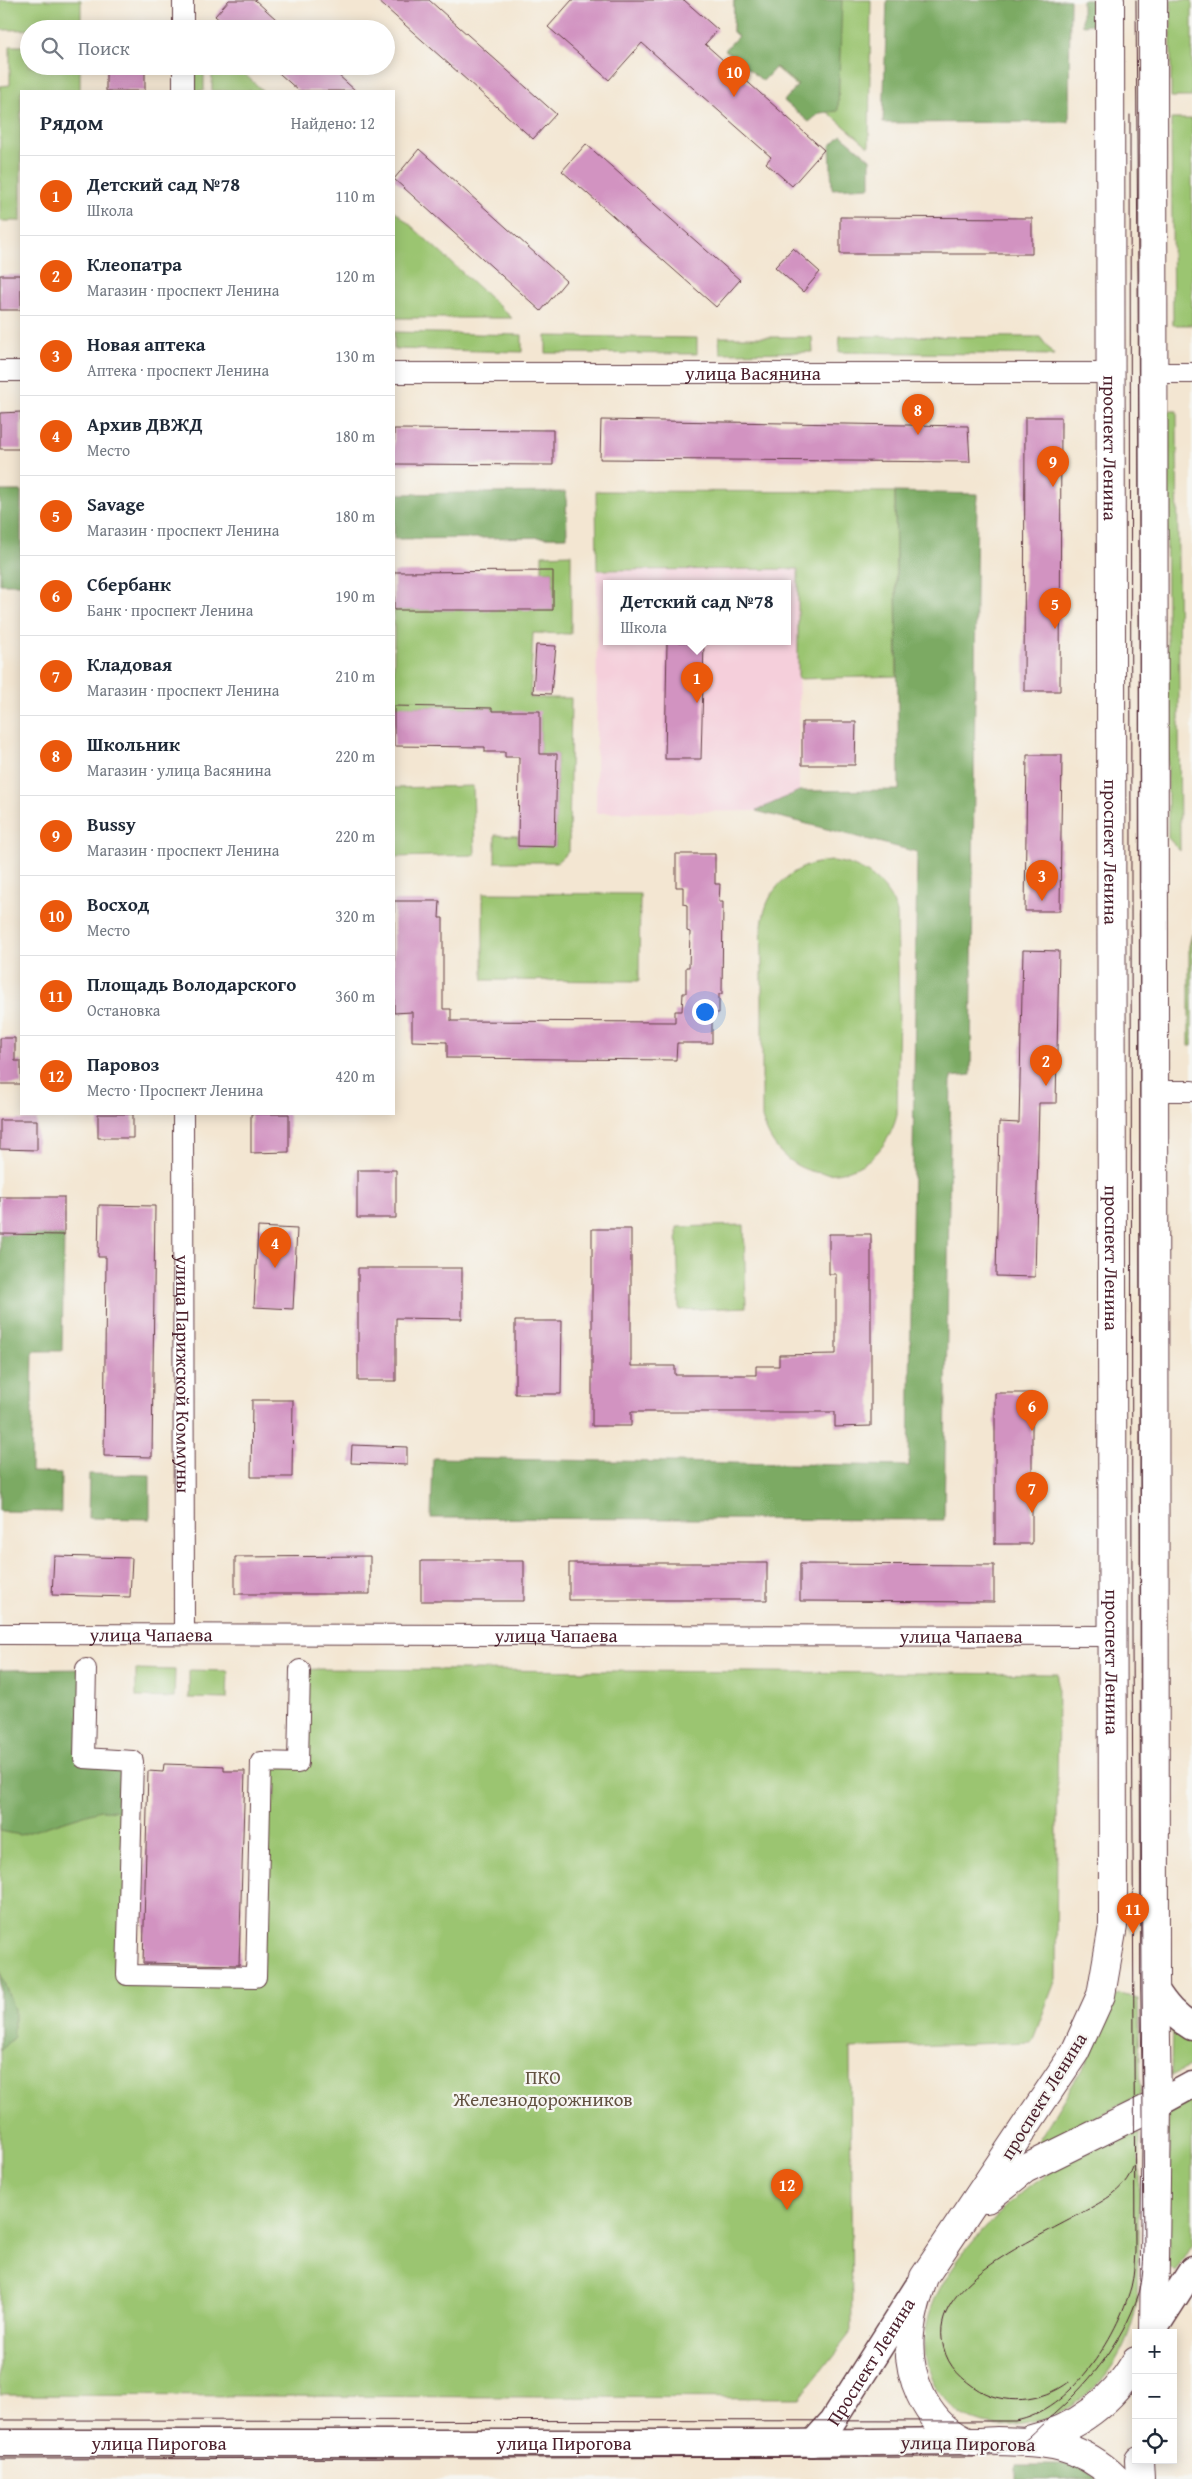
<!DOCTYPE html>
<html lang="ru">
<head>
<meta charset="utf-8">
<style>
	:root { --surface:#fff; --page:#f2f2f3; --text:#1f2937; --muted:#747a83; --line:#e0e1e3; --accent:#ea580c }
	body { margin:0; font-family:"Gentium Book Plus",serif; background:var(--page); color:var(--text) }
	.controls { position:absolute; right:15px; bottom:15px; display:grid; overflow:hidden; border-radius:0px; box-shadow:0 2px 12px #0003 }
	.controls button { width:45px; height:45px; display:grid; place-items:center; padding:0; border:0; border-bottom:1px solid var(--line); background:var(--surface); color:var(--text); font:25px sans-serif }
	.you { position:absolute; left:704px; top:1011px; width:18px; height:18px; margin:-12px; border:4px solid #fff; border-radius:50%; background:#1a73e8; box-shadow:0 0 0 8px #1a73e833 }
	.badge { display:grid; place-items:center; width:32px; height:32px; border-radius:50%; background:var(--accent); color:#fff; font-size:16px; font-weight:700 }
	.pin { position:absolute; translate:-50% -41px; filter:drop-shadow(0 1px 2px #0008) }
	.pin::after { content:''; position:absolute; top:26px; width:18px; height:15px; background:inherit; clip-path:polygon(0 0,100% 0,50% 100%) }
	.popup { position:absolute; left:603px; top:580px; width:188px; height:65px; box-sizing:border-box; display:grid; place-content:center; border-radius:0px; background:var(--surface); filter:drop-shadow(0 1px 4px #0005); font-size:16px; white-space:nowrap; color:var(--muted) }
	.popup b { font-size:19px; color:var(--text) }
	.popup::after { content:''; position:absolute; left:50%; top:100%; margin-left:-10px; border:10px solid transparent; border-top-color:var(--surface) }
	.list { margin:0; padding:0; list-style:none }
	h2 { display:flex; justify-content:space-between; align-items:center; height:65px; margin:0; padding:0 20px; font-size:21px }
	h2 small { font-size:16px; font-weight:400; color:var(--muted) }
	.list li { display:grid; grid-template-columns:32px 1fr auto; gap:15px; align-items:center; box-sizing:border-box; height:80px; padding:0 20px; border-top:1px solid var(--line) }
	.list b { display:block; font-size:19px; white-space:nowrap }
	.list p { margin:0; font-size:16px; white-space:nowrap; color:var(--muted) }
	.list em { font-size:16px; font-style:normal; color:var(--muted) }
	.icon { flex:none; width:28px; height:28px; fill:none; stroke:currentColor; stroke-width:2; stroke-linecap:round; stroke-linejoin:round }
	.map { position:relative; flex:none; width:1192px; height:2479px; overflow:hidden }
	.search { position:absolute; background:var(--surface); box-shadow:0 2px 12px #0003; left:20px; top:20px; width:375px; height:55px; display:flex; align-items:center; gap:12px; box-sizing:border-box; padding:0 18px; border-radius:28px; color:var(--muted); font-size:19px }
	.panel { position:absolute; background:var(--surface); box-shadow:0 2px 12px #0003; left:20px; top:90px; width:375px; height:1025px; border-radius:0px }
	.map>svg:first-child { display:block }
	.built { fill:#f5cfdb; fill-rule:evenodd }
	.green { fill:#9bc571; stroke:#72724e }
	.forest { fill:#7caa63; stroke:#636447 }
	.building { fill:#d293c1 }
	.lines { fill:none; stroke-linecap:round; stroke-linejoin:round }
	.minor-casing { stroke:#633d44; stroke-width:22 }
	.major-casing { stroke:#633d44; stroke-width:29 }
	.highway-casing { stroke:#633d44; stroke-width:30 }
	.minor { stroke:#fff; stroke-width:20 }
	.major { stroke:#fff; stroke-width:26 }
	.highway { stroke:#fff; stroke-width:28 }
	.tram { stroke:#4a1f2b; stroke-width:1 }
	.labels { text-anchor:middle; stroke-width:4.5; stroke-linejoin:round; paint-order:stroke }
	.street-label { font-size:19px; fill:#4a1f2b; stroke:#f6f6f2 }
	.park-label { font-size:19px; fill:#625140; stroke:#f6f6f2 }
</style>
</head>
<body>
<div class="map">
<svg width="1192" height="2479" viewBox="0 0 1192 2479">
	<rect width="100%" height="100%" fill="#f6f6f2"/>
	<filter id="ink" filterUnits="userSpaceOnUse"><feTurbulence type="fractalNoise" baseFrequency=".02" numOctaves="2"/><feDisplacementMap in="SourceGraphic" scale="10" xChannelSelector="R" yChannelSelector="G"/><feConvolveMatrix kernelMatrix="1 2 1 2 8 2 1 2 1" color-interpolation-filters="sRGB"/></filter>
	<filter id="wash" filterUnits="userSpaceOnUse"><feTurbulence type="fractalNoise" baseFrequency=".0096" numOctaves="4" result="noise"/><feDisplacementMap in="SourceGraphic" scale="20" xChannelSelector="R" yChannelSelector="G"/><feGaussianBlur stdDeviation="1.12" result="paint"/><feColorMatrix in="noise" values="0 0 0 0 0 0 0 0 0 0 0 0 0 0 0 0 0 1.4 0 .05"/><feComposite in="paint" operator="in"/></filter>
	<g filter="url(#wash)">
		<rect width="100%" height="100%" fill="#f3e6d2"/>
		<path class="built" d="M 798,569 L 799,791 L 756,811 L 596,813 L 597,570 ZM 607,584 L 787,584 L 787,642 L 607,642 Z"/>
		<path class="green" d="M 0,0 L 81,0 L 81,29 L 0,30 Z
			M 734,0 L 871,0 L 869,147 L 733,32 Z
			M 1171,0 L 1192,0 L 1192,97 L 1171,97 Z
			M 10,46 L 29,46 L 29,66 L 80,66 L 80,91 L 21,91 L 21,221 L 0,221 L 0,86 L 10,85 Z
			M 192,66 L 204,66 L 204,91 L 192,91 Z
			M 212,66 L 236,66 L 263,91 L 212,91 Z
			M 1171,119 L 1192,119 L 1192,325 L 1173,325 Z
			M 394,210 L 512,318 L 394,318 L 394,285 L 396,283 L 394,281 Z
			M 394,332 L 522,335 L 522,352 L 394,349 Z
			M 546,336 L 697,338 L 697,354 L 546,353 Z
			M 840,336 L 1040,337 L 1054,355 L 839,352 Z
			M 719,337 L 812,337 L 813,352 L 720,353 Z
			M 1166,411 L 1177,411 L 1180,851 L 1168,838 Z
			M 596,491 L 895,492 L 897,676 L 798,679 L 798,569 L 597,570 Z
			M 571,554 L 571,634 L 533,633 L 530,698 L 571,698 L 569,851 L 557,862 L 495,862 L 495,835 L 518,836 L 518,846 L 555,846 L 557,754 L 540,754 L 540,717 L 511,716 L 511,711 L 492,711 L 492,708 L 394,706 L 394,610 L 553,610 L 553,571 L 542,571 L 542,555 Z
			M 473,786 L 475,855 L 394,857 L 394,788 Z
			M 833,861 C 864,865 887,883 897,912 L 899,1008 L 897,1115 C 878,1191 783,1194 762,1118 C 762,1068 762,1019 762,969 C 762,948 759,924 767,904 C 778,877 804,862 833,861 Z
			M 483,893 L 640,894 L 639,981 L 483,980 Z
			M 1192,934 L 1192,1046 L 1189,1046 L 1189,946 Z
			M 744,1225 L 746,1307 L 679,1310 L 677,1227 Z
			M 136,1669 L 175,1670 L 174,1698 L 136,1697 Z
			M 319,1669 L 1058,1674 L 1056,1979 L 1032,2042 L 850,2048 L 852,2331 L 800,2398 L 0,2395 L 0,1670 L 84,1758 L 133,1761 L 127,1975 L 256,1977 L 261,1762 L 298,1763 L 300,1670 Z
			M 189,1670 L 228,1671 L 227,1699 L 189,1698 Z
			M 1118,1994 L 1138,1998 L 1141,2095 L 1035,2146 L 1087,2061 L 1113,1997 Z
			M 1172,2022 L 1192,2034 L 1192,2065 L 1171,2076 Z
			M 1192,2095 L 1192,2243 L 1175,2272 L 1168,2266 L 1169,2107 Z
			M 1140,2134 L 1137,2299 C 1129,2361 1087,2413 1024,2424 C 1003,2427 983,2427 965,2417 C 950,2408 937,2392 931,2377 C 907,2315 958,2253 1001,2213 C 1014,2200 1028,2186 1044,2176 C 1057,2166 1073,2160 1087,2152 C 1097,2147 1107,2140 1117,2136 C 1124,2134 1133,2134 1140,2134 Z"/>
		<path class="forest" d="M 734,0 L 842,0 L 838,111 L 820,113 L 809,122 L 784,101 L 798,85 L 776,67 L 763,81 L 725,50 L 738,36 L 733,32 Z
			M 887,0 L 1070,0 L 1069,122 L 883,123 Z
			M 1082,0 L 1095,0 L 1095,24 L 1082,25 Z
			M 841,135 L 870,159 L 870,187 L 832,189 L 830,146 Z
			M 0,491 L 21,491 L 21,584 L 0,584 Z
			M 566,492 L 567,537 L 394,539 L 394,494 Z
			M 895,492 L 977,494 L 971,1075 L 951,1077 L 944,1520 L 431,1518 L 433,1458 L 909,1466 L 917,852 L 756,811 L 799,791 L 899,790 Z
			M 0,1234 L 64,1235 L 62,1351 L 33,1351 L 31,1472 L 61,1473 L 61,1512 L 0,1511 Z
			M 89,1474 L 150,1475 L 150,1519 L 88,1518 Z
			M 86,1669 L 84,1757 L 133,1761 L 131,1811 L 100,1810 L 20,1835 L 0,1831 L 0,1670 Z
			M 0,1972 L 14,2009 L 14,2037 L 0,2050 Z
			M 1016,2465 L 1077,2465 L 1098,2479 L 1016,2479 Z"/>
		<g id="blocks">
			<path class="building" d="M 229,0 L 255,0 L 287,29 L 230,29 L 215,16 Z
				M 377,0 L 429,0 L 556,114 L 533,139 Z
				M 572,0 L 684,0 L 718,30 L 705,44 L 824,150 L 792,186 L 766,163 L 771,157 L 642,43 L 609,80 L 548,27 Z
				M 106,66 L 145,66 L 145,91 L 106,91 Z
				M 271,66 L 328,66 L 356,91 L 299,91 Z
				M 586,144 L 740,280 L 716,307 L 562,171 Z
				M 419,149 L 566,281 L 541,311 L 394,179 Z
				M 840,217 L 1032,218 L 1032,254 L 840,254 Z
				M 793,248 L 820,272 L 803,292 L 775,267 Z
				M 0,275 L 21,275 L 21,310 L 0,310 Z
				M 21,412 L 21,449 L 0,449 L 0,413 Z
				M 1025,417 L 1061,417 L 1060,691 L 1024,691 Z
				M 601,420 L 968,426 L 970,462 L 600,459 Z
				M 394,429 L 553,430 L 553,465 L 394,464 Z
				M 553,571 L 553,610 L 394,610 L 394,572 Z
				M 667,642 L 704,642 L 701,759 L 665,759 Z
				M 536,645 L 556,646 L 551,694 L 533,693 Z
				M 394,706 L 492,708 L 492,711 L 540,711 L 540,754 L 557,754 L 555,847 L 518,846 L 519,757 L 505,757 L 505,752 L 485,752 L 485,747 L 394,746 Z
				M 802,722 L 856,722 L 855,765 L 802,765 Z
				M 1027,755 L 1062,755 L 1060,911 L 1025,911 Z
				M 676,854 L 715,854 L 715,884 L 720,884 L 719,902 L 723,902 L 722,994 L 719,994 L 719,1013 L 712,1013 L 712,1043 L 677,1043 L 676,1060 L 447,1058 L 447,1042 L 412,1041 L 412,1012 L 394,1013 L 394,901 L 440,901 L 439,918 L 443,918 L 443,1009 L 451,1009 L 451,1021 L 675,1022 L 675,1011 L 682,1011 L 683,993 L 686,993 L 686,967 L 689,967 L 690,932 L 687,931 L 687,905 L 683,904 L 683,887 L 676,887 Z
				M 1023,950 L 1059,951 L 1056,1103 L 1039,1103 L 1035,1277 L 996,1276 L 999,1122 L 1019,1123 Z
				M 0,1038 L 15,1038 L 15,1061 L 21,1061 L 21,1084 L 0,1084 Z
				M 98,1114 L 133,1114 L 133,1138 L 98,1138 Z
				M 251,1114 L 289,1114 L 289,1152 L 251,1153 Z
				M 0,1120 L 37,1120 L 37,1150 L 0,1149 Z
				M 357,1170 L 396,1170 L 396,1218 L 357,1218 Z
				M 0,1197 L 64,1197 L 64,1235 L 0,1234 Z
				M 99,1205 L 155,1206 L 152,1457 L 104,1456 L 106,1257 L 98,1257 Z
				M 258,1227 L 297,1229 L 293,1309 L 254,1307 Z
				M 592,1229 L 631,1229 L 631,1366 L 675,1366 L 675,1375 L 756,1375 L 756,1366 L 779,1366 L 779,1355 L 836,1354 L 836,1274 L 829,1274 L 829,1234 L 871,1234 L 871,1426 L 835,1427 L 835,1412 L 631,1412 L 631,1426 L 592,1426 Z
				M 358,1268 L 462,1268 L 462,1319 L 396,1318 L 396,1381 L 358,1381 Z
				M 515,1321 L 562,1321 L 561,1394 L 515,1394 Z
				M 995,1393 L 1032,1393 L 1032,1544 L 995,1544 Z
				M 252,1400 L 293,1400 L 292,1477 L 251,1477 Z
				M 352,1445 L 407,1447 L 407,1465 L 351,1463 Z
				M 54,1556 L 132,1558 L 130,1597 L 52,1595 Z
				M 370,1556 L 370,1594 L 235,1594 L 235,1557 Z
				M 421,1561 L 524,1561 L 524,1601 L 421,1601 Z
				M 569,1563 L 767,1563 L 767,1600 L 569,1600 Z
				M 800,1564 L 994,1565 L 994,1602 L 800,1601 Z
				M 164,1764 L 224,1766 L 224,1771 L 245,1771 L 239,1965 L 143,1963 L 148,1771 L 163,1772 Z"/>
		</g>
	</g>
	<g filter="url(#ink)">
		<use href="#blocks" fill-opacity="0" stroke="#633d44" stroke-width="1"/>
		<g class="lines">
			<g class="minor-casing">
				<g id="minor">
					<path d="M 183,0 L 183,29"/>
					<path d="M 183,91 L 183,66"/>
					<path d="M 0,371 L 21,371"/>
					<path id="s1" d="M 394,373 L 1112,373"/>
					<path d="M 1153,373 L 1192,373"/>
					<path d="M 1154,1091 L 1192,1091"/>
					<path id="s2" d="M 183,1114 L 184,1634"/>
					<path id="s3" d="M 0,1634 L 1112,1636"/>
					<path d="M 86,1669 L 84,1758 L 133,1761 L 127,1975 L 256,1977 L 261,1762 L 298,1763 L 300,1670"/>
				</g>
			</g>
			<g class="major-casing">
				<g id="major">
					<path d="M 1155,1989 C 1165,2005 1175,2017 1192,2027"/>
					<path d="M 1157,2104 L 1192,2085"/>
					<path d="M 1155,2328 L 1192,2270"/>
					<path id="s4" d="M 0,2443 L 782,2443 L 964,2441"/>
					<path id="s5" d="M 813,2443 L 832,2422 L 917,2288"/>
				</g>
			</g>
			<g class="highway-casing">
				<g id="highway">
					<path id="s6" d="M 1110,0 L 1113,1926 L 1101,1995 L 1075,2052 L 924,2277 C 918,2295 912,2313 910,2333 C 906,2373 924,2421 963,2440 C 971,2444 987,2441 997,2441 C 1046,2442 1080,2443 1116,2479"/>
					<path d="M 1153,0 L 1155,1979 L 1157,2104 L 1154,2333"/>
					<path d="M 987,2199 L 1025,2169 L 1157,2104"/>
					<path d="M 1032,2439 C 1076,2429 1113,2401 1136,2361"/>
					<path d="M 1139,2460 L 1140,2479"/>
				</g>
			</g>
			<use href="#minor" class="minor"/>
			<use href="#major" class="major"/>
			<use href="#highway" class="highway"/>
			<path class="tram" d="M 1069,2382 C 1043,2402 1002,2407 974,2387 C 956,2374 945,2362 942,2339 C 935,2281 1036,2239 1078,2215 C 1100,2202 1124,2193 1133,2167
				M 0,2420 L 1015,2421 C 1070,2412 1117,2337 1131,2287 C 1134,2276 1134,2264 1135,2252 L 1132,1635 L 1130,115
				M 0,2459 L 972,2457 C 989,2455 1007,2452 1023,2442 C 1031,2436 1038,2428 1046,2421 C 1087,2386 1122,2345 1139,2293 C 1143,2280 1143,2264 1144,2251 C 1137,1500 1143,750 1136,0"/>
		</g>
	</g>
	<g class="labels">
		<g class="street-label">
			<text dy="7" stroke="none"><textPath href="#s1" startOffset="359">улица Васянина</textPath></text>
			<text dy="7" stroke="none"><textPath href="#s6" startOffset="448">проспект Ленина</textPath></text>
			<text dy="7" stroke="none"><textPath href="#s6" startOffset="852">проспект Ленина</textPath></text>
			<text dy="7" stroke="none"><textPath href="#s6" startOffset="1258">проспект Ленина</textPath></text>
			<text dy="7" stroke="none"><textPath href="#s2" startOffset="260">улица Парижской Коммуны</textPath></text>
			<text dy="7" stroke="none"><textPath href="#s3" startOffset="151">улица Чапаева</textPath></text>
			<text dy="7" stroke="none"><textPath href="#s3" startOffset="556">улица Чапаева</textPath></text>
			<text dy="7" stroke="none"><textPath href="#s3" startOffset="961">улица Чапаева</textPath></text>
			<text dy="7" stroke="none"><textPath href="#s6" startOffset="1662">проспект Ленина</textPath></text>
			<text transform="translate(1043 2096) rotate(-58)" y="7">проспект Ленина</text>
			<text dy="7" stroke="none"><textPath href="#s5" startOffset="100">Проспект Ленина</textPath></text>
			<text dy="7" stroke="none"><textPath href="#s4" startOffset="159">улица Пирогова</textPath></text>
			<text dy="7" stroke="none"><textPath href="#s4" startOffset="564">улица Пирогова</textPath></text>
			<text transform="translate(968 2443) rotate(1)" y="7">улица Пирогова</text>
		</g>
		<g class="park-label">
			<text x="543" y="2084">ПКО<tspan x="543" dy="22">Железнодорожников</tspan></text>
		</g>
	</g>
</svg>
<div class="controls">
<button>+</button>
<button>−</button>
<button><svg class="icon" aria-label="locate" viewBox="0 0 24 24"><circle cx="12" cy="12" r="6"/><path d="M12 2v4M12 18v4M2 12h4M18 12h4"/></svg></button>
</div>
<div class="you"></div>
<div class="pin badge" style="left:697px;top:703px">1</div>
<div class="popup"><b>Детский сад №78</b>Школа</div>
<div class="pin badge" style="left:1046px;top:1086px">2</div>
<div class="pin badge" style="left:1042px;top:901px">3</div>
<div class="pin badge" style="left:275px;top:1268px">4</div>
<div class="pin badge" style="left:1055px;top:629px">5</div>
<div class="pin badge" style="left:1032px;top:1431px">6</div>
<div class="pin badge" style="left:1032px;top:1513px">7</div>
<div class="pin badge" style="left:918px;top:435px">8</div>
<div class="pin badge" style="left:1053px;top:487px">9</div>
<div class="pin badge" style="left:734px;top:97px">10</div>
<div class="pin badge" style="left:1133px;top:1934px">11</div>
<div class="pin badge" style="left:787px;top:2210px">12</div>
<div class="search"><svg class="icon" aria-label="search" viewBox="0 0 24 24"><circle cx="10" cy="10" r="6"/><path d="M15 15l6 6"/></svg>Поиск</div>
<section class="panel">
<h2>Рядом<small>Найдено: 12</small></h2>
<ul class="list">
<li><span class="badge">1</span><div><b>Детский сад №78</b><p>Школа</p></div><em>110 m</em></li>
<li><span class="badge">2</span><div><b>Клеопатра</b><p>Магазин · проспект Ленина</p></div><em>120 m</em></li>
<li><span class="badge">3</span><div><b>Новая аптека</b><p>Аптека · проспект Ленина</p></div><em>130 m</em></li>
<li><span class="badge">4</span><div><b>Архив ДВЖД</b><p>Место</p></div><em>180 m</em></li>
<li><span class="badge">5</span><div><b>Savage</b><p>Магазин · проспект Ленина</p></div><em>180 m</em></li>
<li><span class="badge">6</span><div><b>Сбербанк</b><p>Банк · проспект Ленина</p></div><em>190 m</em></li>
<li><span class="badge">7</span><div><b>Кладовая</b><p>Магазин · проспект Ленина</p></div><em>210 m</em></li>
<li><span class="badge">8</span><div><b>Школьник</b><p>Магазин · улица Васянина</p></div><em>220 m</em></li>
<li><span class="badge">9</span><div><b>Bussy</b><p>Магазин · проспект Ленина</p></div><em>220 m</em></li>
<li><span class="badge">10</span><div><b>Восход</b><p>Место</p></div><em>320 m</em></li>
<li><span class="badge">11</span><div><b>Площадь Володарского</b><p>Остановка</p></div><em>360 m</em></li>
<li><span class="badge">12</span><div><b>Паровоз</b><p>Место · Проспект Ленина</p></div><em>420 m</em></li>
</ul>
</section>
</div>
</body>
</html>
